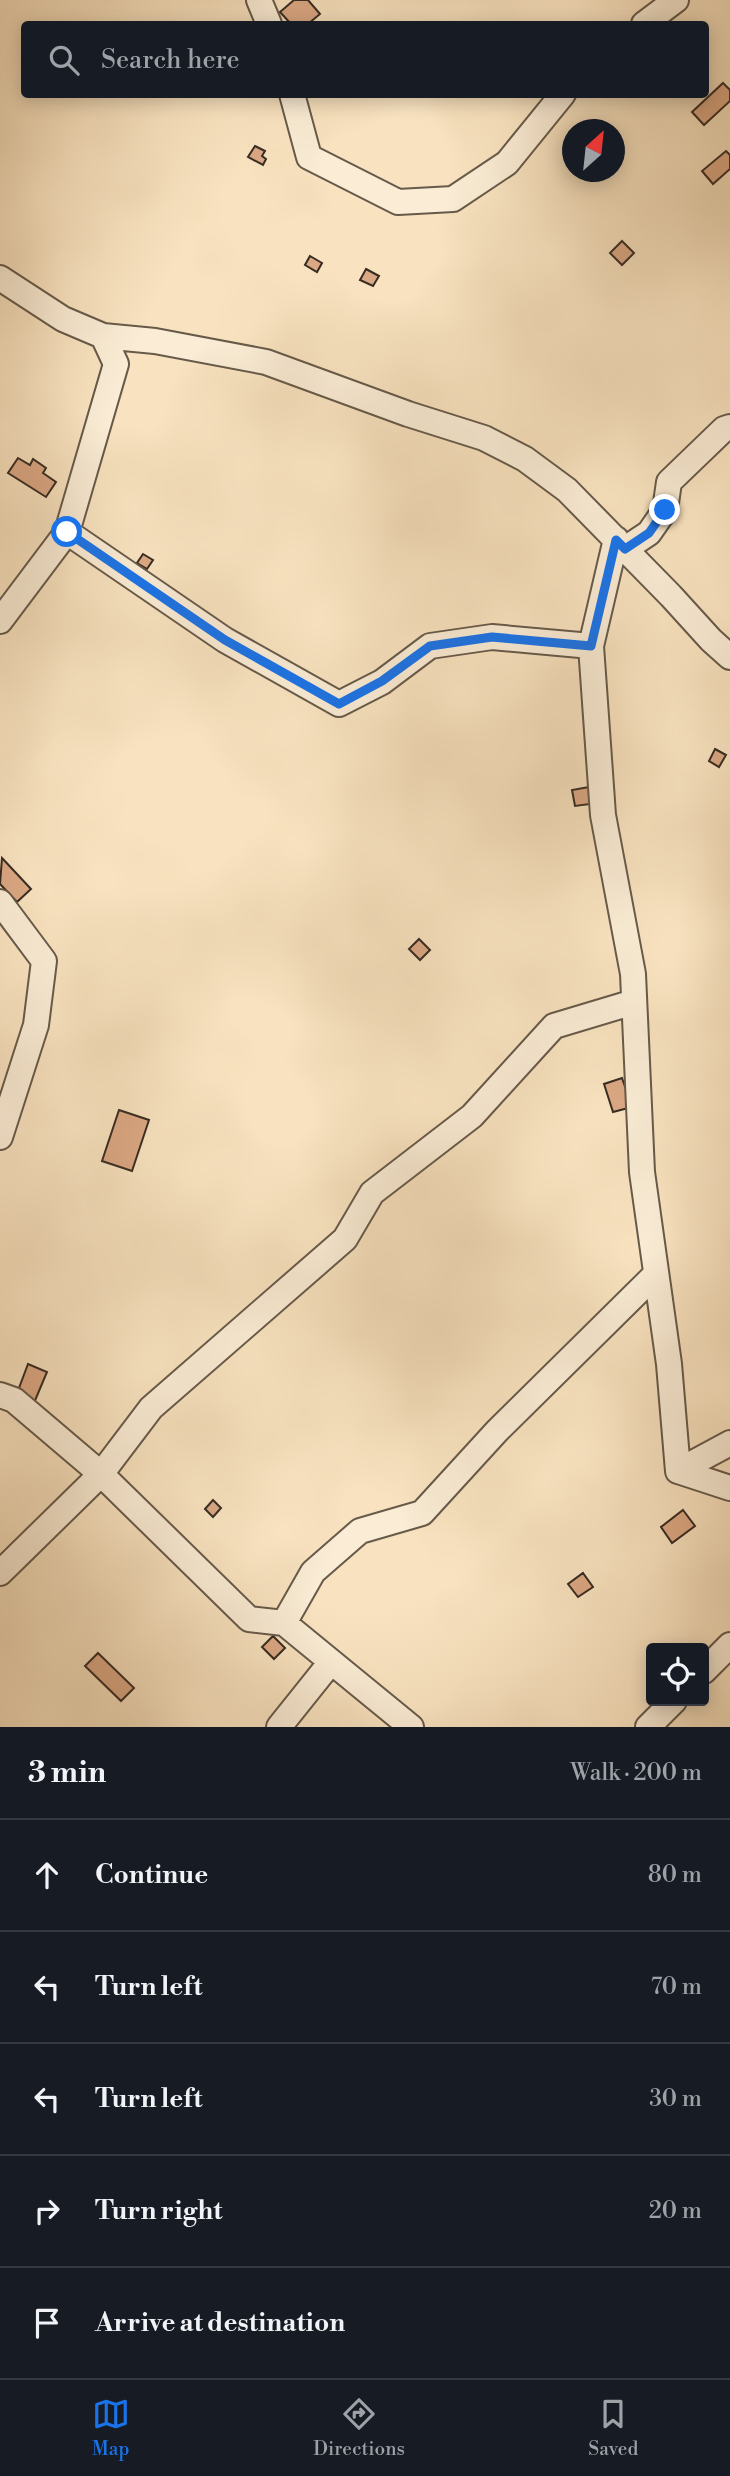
<!DOCTYPE html>
<html lang="en">
<head>
<meta charset="utf-8">
<style>
	:root { --surface:#171b24; --page:#242831; --text:#f1f3f6; --muted:#9ea1a6; --line:#363941; --accent:#1a73e8 }
	body { margin:0; font-family:"Libre Bodoni",serif; background:var(--page); color:var(--text) }
	.controls { position:absolute; right:21px; bottom:21px; display:grid; overflow:hidden; border-radius:7px; box-shadow:0 4px 18px #0003 }
	.controls button { width:63px; height:63px; display:grid; place-items:center; padding:0; border:0; border-bottom:2px solid var(--line); background:var(--surface); color:var(--text); font:35px sans-serif }
	.compass { position:absolute; left:562px; top:119px; width:63px; height:63px; border-radius:50%; background:var(--surface); box-shadow:0 4px 18px #0003; rotate:27deg }
	.stop { position:absolute; width:21px; height:21px; margin:-16px; border:5px solid #1a73e8; border-radius:50%; background:#fff }
	.stop.end { background:#1a73e8; border-color:#fff; box-shadow:0 2px 7px #0008 }
	.list { margin:0; padding:0; list-style:none }
	h2 { display:flex; justify-content:space-between; align-items:center; height:91px; margin:0; padding:0 28px; font-size:30px }
	h2 small { font-size:23px; font-weight:400; color:var(--muted) }
	.list li { display:grid; grid-template-columns:46px 1fr auto; gap:21px; align-items:center; box-sizing:border-box; height:112px; padding:0 28px; border-top:2px solid var(--line) }
	.list b { display:block; font-size:26px; white-space:nowrap }
	.list em { font-size:23px; font-style:normal; color:var(--muted) }
	.icon { flex:none; width:38px; height:38px; fill:none; stroke:currentColor; stroke-width:2; stroke-linecap:round; stroke-linejoin:round }
	.map { position:relative; flex:none; width:730px; height:1727px; overflow:hidden }
	.search { position:absolute; background:var(--surface); box-shadow:0 4px 18px #0003; left:21px; right:21px; top:21px; height:77px; display:flex; align-items:center; gap:18px; box-sizing:border-box; padding:0 24px; border-radius:7px; color:var(--muted); font-size:26px }
	.sheet { height:651px; background:var(--surface) }
	nav { display:flex; justify-content:space-around; align-items:center; box-sizing:border-box; height:98px; border-top:2px solid var(--line); background:var(--surface); font-size:19px; color:var(--muted) }
	nav a { display:grid; justify-items:center; gap:4px }
	nav .on { color:var(--accent) }
	.map>svg:first-child { display:block }
	.building { fill:#dba884; stroke:#372c23; stroke-width:2 }
	.lines { fill:none; stroke-linecap:round; stroke-linejoin:round }
	.minor-casing { stroke:#675a4a; stroke-width:28 }
	.minor { stroke:#faecd5; stroke-width:24 }
	.route { stroke:#1a73e8; stroke-width:9 }
</style>
</head>
<body>
<div class="map">
<svg width="730" height="1727" viewBox="0 0 730 1727">
	<rect width="100%" height="100%" fill="#f8e2bf"/>
	<filter id="stains"><feTurbulence type="fractalNoise" baseFrequency=".00286" numOctaves="4"/><feColorMatrix values="0 0 0 0 .2 0 0 0 0 .09 0 0 0 0 .02 0 0 0 .5 -.17"/></filter>
	<radialGradient id="worn" r=".72"><stop offset=".6" stop-color="#630" stop-opacity="0"/><stop offset="1" stop-color="#630" stop-opacity=".3"/></radialGradient>
	<path class="building" d="M 294,0 L 308,0 L 320,14 L 308,24 L 291,24 L 280,12 Z
		M 723,83 L 730,90 L 730,101 L 704,125 L 692,112 Z
		M 255,146 L 265,151 L 262,156 L 266,159 L 263,165 L 248,157 Z
		M 726,151 L 730,155 L 730,169 L 713,184 L 702,171 Z
		M 622,241 L 634,253 L 622,265 L 610,253 Z
		M 310,256 L 322,263 L 317,272 L 305,265 Z
		M 366,269 L 379,276 L 373,286 L 360,280 Z
		M 18,458 L 30,465 L 33,459 L 46,468 L 43,473 L 56,482 L 46,497 L 8,473 Z
		M 143,554 L 153,560 L 147,569 L 137,563 Z
		M 715,749 L 726,755 L 719,767 L 709,761 Z
		M 595,786 L 598,803 L 575,806 L 572,790 Z
		M 2,858 L 31,889 L 17,902 L 0,884 Z
		M 419,939 L 430,950 L 420,960 L 409,949 Z
		M 622,1078 L 632,1107 L 613,1112 L 604,1084 Z
		M 119,1110 L 149,1120 L 132,1171 L 102,1161 Z
		M 28,1364 L 47,1372 L 34,1403 L 16,1396 Z
		M 213,1500 L 221,1508 L 213,1517 L 205,1509 Z
		M 683,1510 L 695,1526 L 672,1543 L 661,1527 Z
		M 583,1573 L 593,1587 L 578,1597 L 568,1584 Z
		M 273,1636 L 285,1648 L 274,1659 L 262,1647 Z
		M 98,1653 L 134,1688 L 121,1701 L 85,1666 Z"/>
	<g class="lines">
		<g class="minor-casing">
			<path id="minor" d="M 259,0 L 269,24
				M 644,24 L 676,0
				M 292,94 L 309,157 L 398,202 L 453,199 L 507,163 L 563,94
				M 0,278 L 63,319 L 103,336 L 155,341 L 266,362 L 408,414 L 484,438 L 525,459 L 567,490 L 671,596 L 711,640 L 730,657
				M 67,532 L 225,640 L 339,704 L 382,682 L 430,646 L 492,637 L 591,646
				M 616,539 L 591,646 L 603,815 L 633,974 L 642,1172 L 669,1364 L 678,1471 L 730,1488
				M 625,549 L 649,533 L 665,510 L 669,482 L 724,429 L 730,427
				M 0,621 L 67,532 L 116,364 L 103,336
				M 0,902 L 44,961 L 36,1025 L 0,1137
				M 0,1395 L 14,1400 L 101,1474 L 249,1619 L 284,1623 L 411,1727
				M 678,1471 L 730,1443
				M 0,1573 L 101,1474 L 151,1408 L 345,1239 L 372,1193 L 472,1116 L 554,1026 L 634,1002
				M 284,1623 L 313,1572 L 360,1531 L 422,1513 L 497,1431 L 656,1274
				M 704,1671 L 730,1645
				M 279,1727 L 331,1662
				M 648,1727 L 674,1701"/>
		</g>
		<use href="#minor" class="minor"/>
	</g>
	<g class="lines">
		<path class="route" d="M 67,532 L 225,640 L 339,704 L 382,681 L 430,646 L 492,637 L 591,646 L 616,540 L 625,549 L 649,533 L 665,510"/>
	</g>
	<rect width="100%" height="100%" filter="url(#stains)"/>
	<rect width="100%" height="100%" fill="url(#worn)"/>
</svg>
<div class="controls">
<button><svg class="icon" aria-label="locate" viewBox="0 0 24 24"><circle cx="12" cy="12" r="6"/><path d="M12 2v4M12 18v4M2 12h4M18 12h4"/></svg></button>
</div>
<svg class="compass" viewBox="-18 -18 36 36"><path d="M0-13l5 13h-10z" fill="#e53935"/><path d="M0 13l5-13h-10z" fill="#9ea1a6"/></svg>
<div class="stop" style="left:67px;top:532px"></div>
<div class="stop end" style="left:665px;top:510px"></div>
<div class="search"><svg class="icon" aria-label="search" viewBox="0 0 24 24"><circle cx="10" cy="10" r="6"/><path d="M15 15l6 6"/></svg>Search here</div>
</div>
<section class="sheet">
<h2>3 min<small>Walk · 200 m</small></h2>
<ul class="list">
<li><svg class="icon" aria-label="ahead" viewBox="0 0 24 24"><path d="M12 20V5M6 11l6-6 6 6"/></svg><div><b>Continue</b></div><em>80 m</em></li>
<li><svg class="icon" aria-label="left" viewBox="0 0 24 24"><path d="M17 20v-9H6M10 6l-5 5 5 5"/></svg><div><b>Turn left</b></div><em>70 m</em></li>
<li><svg class="icon" aria-label="left" viewBox="0 0 24 24"><path d="M17 20v-9H6M10 6l-5 5 5 5"/></svg><div><b>Turn left</b></div><em>30 m</em></li>
<li><svg class="icon" aria-label="right" viewBox="0 0 24 24"><path d="M7 20v-9h11M14 6l5 5-5 5"/></svg><div><b>Turn right</b></div><em>20 m</em></li>
<li><svg class="icon" aria-label="arrive" viewBox="0 0 24 24"><path d="M6 21V4h12l-3 4 3 4H6"/></svg><div><b>Arrive at destination</b></div></li>
</ul>
</section>
<nav>
<a class="on"><svg class="icon" aria-label="map" viewBox="0 0 24 24"><path d="M3 6l6-2 6 2 6-2v14l-6 2-6-2-6 2zM9 4v14M15 6v14"/></svg>Map</a>
<a><svg class="icon" aria-label="directions" viewBox="0 0 24 24"><path d="M12 3l9 9-9 9-9-9zM9 14v-3h6M13 9l2 2-2 2"/></svg>Directions</a>
<a><svg class="icon" aria-label="saved" viewBox="0 0 24 24"><path d="M7 4h10v16l-5-4-5 4z"/></svg>Saved</a>
</nav>
</body>
</html>
